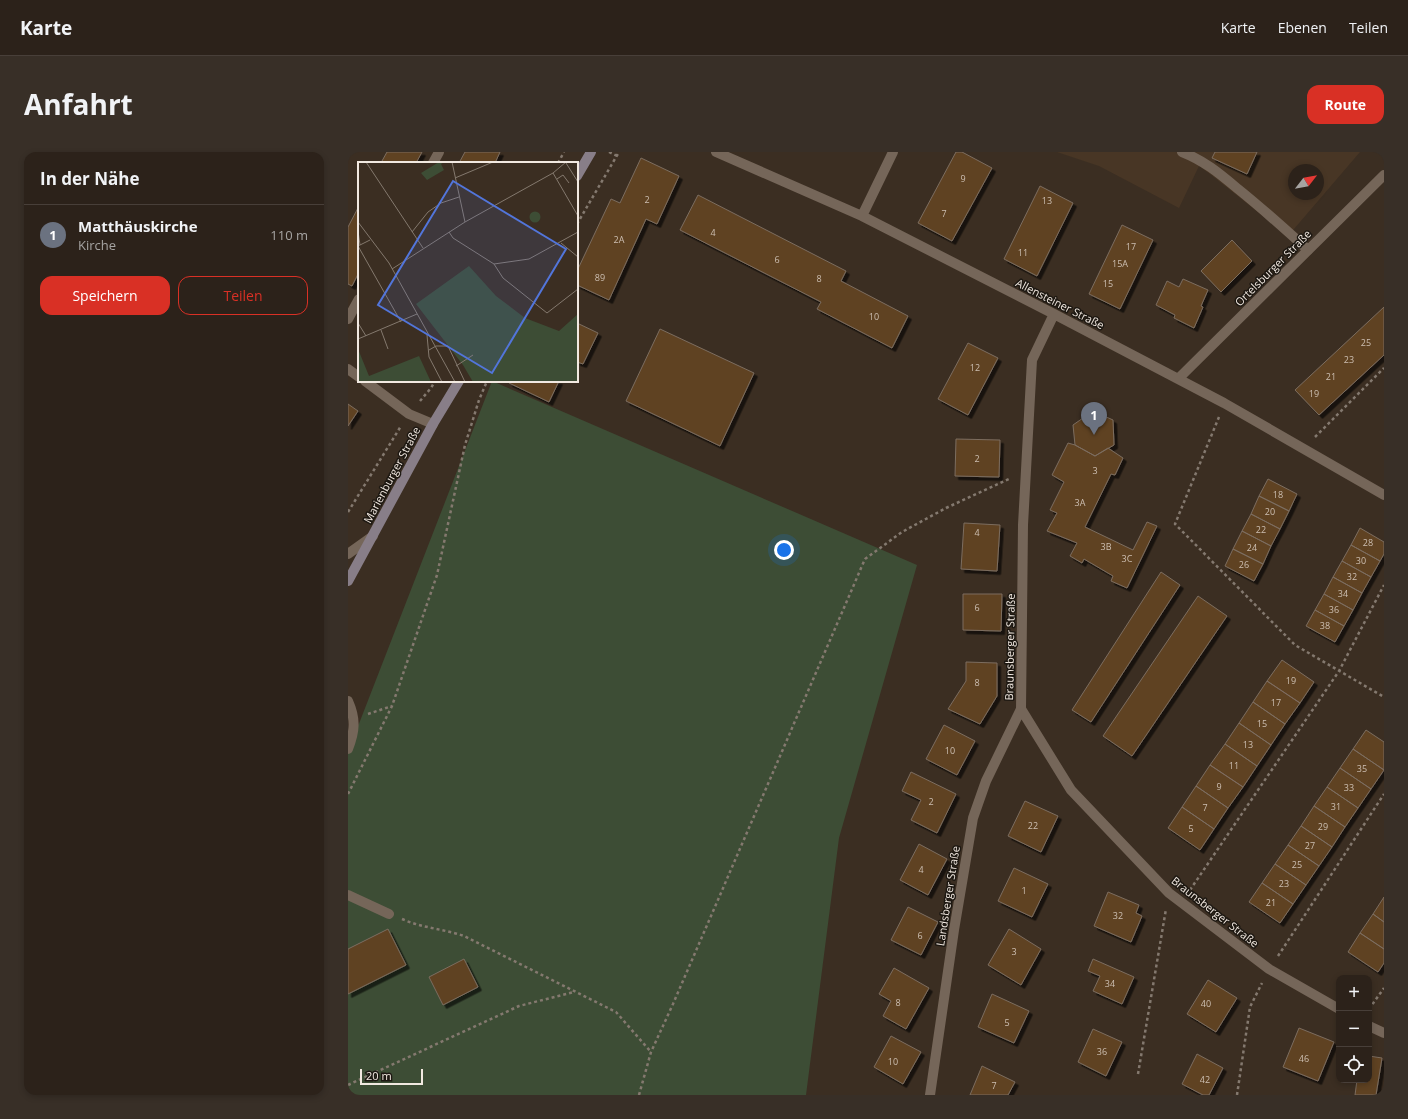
<!DOCTYPE html>
<html lang="de">
<head>
<meta charset="utf-8">
<style>
	:root { --surface:#2c221a; --page:#382f27; --text:#f1f3f6; --muted:#a6a4a2; --line:#483f39; --accent:#d93025 }
	body { margin:0; font-family:"Open Sans",sans-serif; background:var(--page); color:var(--text) }
	.controls { position:absolute; right:12px; bottom:12px; display:grid; overflow:hidden; border-radius:8px; box-shadow:0 2px 6px #0003 }
	.controls button { width:36px; height:36px; display:grid; place-items:center; padding:0; border:0; border-bottom:1px solid var(--line); background:var(--surface); color:var(--text); font:20px sans-serif }
	.compass { position:absolute; left:940px; top:12px; width:36px; height:36px; border-radius:50%; background:var(--surface); box-shadow:0 2px 6px #0003; rotate:59deg }
	.scale { position:absolute; left:12px; bottom:10px; width:63px; box-sizing:border-box; padding-left:4px; border:2px solid #f2e9e1; border-top:0; font-size:11px; line-height:14px; white-space:nowrap; color:#f2e9e1; -webkit-text-stroke:3px #1d1812; paint-order:stroke }
	.you { position:absolute; left:436px; top:398px; width:14px; height:14px; margin:-10px; border:3px solid #fff; border-radius:50%; background:#1a73e8; box-shadow:0 0 0 6px #1a73e833 }
	.badge { display:grid; place-items:center; width:26px; height:26px; border-radius:50%; background:var(--accent); color:#fff; font-size:13px; font-weight:700 }
	.pin { position:absolute; translate:-50% -33px; filter:drop-shadow(0 1px 2px #0008) }
	.pin::after { content:''; position:absolute; top:21px; width:14px; height:12px; background:inherit; clip-path:polygon(0 0,100% 0,50% 100%) }
	.list { margin:0; padding:0; list-style:none }
	h2 { display:flex; justify-content:space-between; align-items:center; height:52px; margin:0; padding:0 16px; font-size:17px }
	h2 small { font-size:13px; font-weight:400; color:var(--muted) }
	.list li { display:grid; grid-template-columns:26px 1fr auto; gap:12px; align-items:center; box-sizing:border-box; height:60px; padding:0 16px; border-top:1px solid var(--line) }
	.list b { display:block; font-size:15px; white-space:nowrap }
	.list p { margin:0; font-size:13px; white-space:nowrap; color:var(--muted) }
	.list em { font-size:13px; font-style:normal; color:var(--muted) }
	.actions { display:flex; gap:8px; padding:12px 16px }
	.actions a { flex:1; padding:9px 0; border:1px solid var(--accent); border-radius:12px; text-align:center; font-size:14px; color:var(--accent) }
	.actions .main { background:var(--accent); color:#fff }
	.icon { flex:none; width:22px; height:22px; fill:none; stroke:currentColor; stroke-width:2; stroke-linecap:round; stroke-linejoin:round }
	.map { position:relative; flex:none; width:1036px; height:943px; overflow:hidden; border-radius:12px }
	header { display:flex; align-items:center; gap:24px; box-sizing:border-box; height:56px; padding:0 20px; background:var(--surface); border-bottom:1px solid var(--line) }
	header strong { font-size:19px }
	nav { display:flex; gap:22px; margin-inline-start:auto; font-size:14px }
	.intro { display:flex; align-items:center; justify-content:space-between; box-sizing:border-box; height:96px; padding:0 24px }
	h1 { margin:0; font-size:28px }
	.button { padding:10px 18px; border-radius:12px; background:var(--accent); color:#fff; font-size:14px; font-weight:700 }
	main { display:flex; gap:24px; padding:0 24px }
	aside { flex:1; background:var(--surface); border-radius:12px; box-shadow:0 2px 6px #0003 }
	.map>svg:first-child { display:block }
	.built { fill:#483625; fill-rule:evenodd }
	.green { fill:#3d4d35 }
	.building { fill:#5f4224; stroke:#7c6d5f; filter:url(#shadow) }
	.lines { fill:none; stroke-linecap:round; stroke-linejoin:round }
	.path { stroke:#84796f; stroke-width:2.5; stroke-dasharray:3 3; stroke-linecap:butt }
	.service { stroke:#756659; stroke-width:10 }
	.minor { stroke:#756659; stroke-width:10 }
	.secondary { stroke:#887e88; stroke-width:10 }
	.labels { text-anchor:middle; stroke-width:3; stroke-linejoin:round; paint-order:stroke }
	.number-label { font-size:9px; fill:#cdbfb2 }
	.street-label { font-size:11px; fill:#f2e9e1; stroke:#1d1812 }
	.inset-road { fill:none; stroke:#84796e; stroke-width:1 }
	.view { fill:#5275da; fill-opacity:0.15; stroke:#5275da; stroke-width:2 }
	.inset-edge { fill:none; stroke:#f2e9e1; stroke-width:2 }
</style>
</head>
<body>
<header>
<strong>Karte</strong>
<nav><a>Karte</a><a>Ebenen</a><a>Teilen</a></nav>
</header>
<div class="intro"><h1>Anfahrt</h1><a class="button">Route</a></div>
<main>
<aside>
<h2>In der Nähe<small></small></h2>
<ul class="list">
<li><span class="badge" style="background:#6b7280">1</span><div><b>Matthäuskirche</b><p>Kirche</p></div><em>110 m</em></li>
</ul>
<div class="actions"><a class="main">Speichern</a><a>Teilen</a></div>
</aside>
<div class="map">
<svg width="1036" height="943" viewBox="0 0 1036 943">
	<defs>
		<filter id="shadow"><feDropShadow dx="3.5" dy="3.5" stdDeviation="0" flood-color="#0009"/></filter>
	</defs>
	<rect width="100%" height="100%" fill="#3b2e22"/>
	<path class="built" d="M 709,0 L 1012,0 L 940,84 L 862,22 L 851,14 L 831,56 L 751,14 ZM 946,18 L 970,18 L 970,42 L 946,42 Z"/>
	<path class="green" d="M 144,229 L 569,413 L 491,686 L 458,943 L 0,943 L 0,600 Z"/>
	<path class="building" d="M 39,0 L 74,0 L 68,11 L 38,11 L 34,9 Z
		M 117,0 L 152,0 L 147,11 L 111,11 Z
		M 608,0 L 614,0 L 644,16 L 604,89 L 570,71 Z
		M 867,0 L 909,0 L 899,22 L 864,6 Z
		M 293,6 L 331,24 L 309,72 L 298,67 L 261,148 L 229,133 L 229,119 L 263,47 L 272,51 Z
		M 692,34 L 725,51 L 689,124 L 656,107 Z
		M 350,43 L 498,119 L 493,129 L 560,164 L 544,196 L 469,157 L 473,150 L 332,78 Z
		M 11,54 L 11,120 L 4,134 L 0,132 L 0,75 Z
		M 774,73 L 805,88 L 772,157 L 741,142 Z
		M 884,88 L 904,109 L 873,140 L 853,119 Z
		M 835,127 L 860,138 L 853,154 L 855,155 L 846,176 L 826,166 L 827,163 L 808,153 L 819,129 L 831,135 Z
		M 1036,155 L 1036,203 L 971,263 L 947,238 Z
		M 229,171 L 250,181 L 235,212 L 229,210 Z
		M 312,177 L 406,221 L 372,294 L 278,249 Z
		M 620,191 L 650,206 L 620,263 L 590,247 Z
		M 162,229 L 211,229 L 201,250 L 161,231 Z
		M 0,252 L 10,259 L 0,274 Z
		M 745,259 L 765,268 L 766,293 L 747,304 L 727,293 L 725,273 Z
		M 608,287 L 652,288 L 651,325 L 607,324 Z
		M 720,291 L 727,293 L 747,304 L 760,296 L 775,306 L 767,323 L 763,322 L 737,375 L 785,398 L 799,370 L 809,374 L 779,436 L 763,429 L 765,424 L 736,407 L 734,411 L 722,404 L 729,391 L 699,379 L 709,361 L 702,358 L 716,330 L 704,323 Z
		M 920,327 L 949,342 L 941,359 L 911,344 Z
		M 911,344 L 941,359 L 932,377 L 903,362 Z
		M 903,362 L 932,377 L 923,394 L 894,379 Z
		M 616,371 L 652,373 L 649,419 L 613,417 Z
		M 1012,376 L 1036,390 L 1036,402 L 1032,409 L 1003,393 Z
		M 894,379 L 923,394 L 915,412 L 885,397 Z
		M 1003,393 L 1032,409 L 1023,425 L 994,409 Z
		M 885,397 L 915,412 L 906,429 L 877,414 Z
		M 994,409 L 1023,425 L 1014,441 L 985,425 Z
		M 813,420 L 832,433 L 743,570 L 724,558 Z
		M 985,425 L 1014,441 L 1005,458 L 976,442 Z
		M 615,442 L 654,442 L 653,479 L 615,478 Z
		M 976,442 L 1005,458 L 996,474 L 967,458 Z
		M 850,444 L 879,464 L 784,604 L 755,584 Z
		M 967,458 L 996,474 L 987,490 L 958,474 Z
		M 934,508 L 966,530 L 952,551 L 919,529 Z
		M 618,510 L 649,511 L 649,544 L 632,572 L 600,557 L 618,529 Z
		M 919,529 L 952,551 L 937,572 L 905,550 Z
		M 905,550 L 937,572 L 923,593 L 891,571 Z
		M 891,571 L 923,593 L 909,614 L 877,592 Z
		M 596,573 L 627,589 L 609,623 L 578,607 Z
		M 1018,578 L 1036,590 L 1036,618 L 1005,597 Z
		M 877,592 L 909,614 L 895,635 L 862,613 Z
		M 1005,597 L 1036,618 L 1023,637 L 992,616 Z
		M 862,613 L 895,635 L 880,656 L 848,634 Z
		M 992,616 L 1023,637 L 1010,656 L 979,635 Z
		M 563,620 L 608,642 L 589,681 L 563,668 L 573,648 L 554,639 Z
		M 848,634 L 880,656 L 866,677 L 834,655 Z
		M 979,635 L 1010,656 L 997,675 L 966,654 Z
		M 677,649 L 710,664 L 693,700 L 660,684 Z
		M 966,654 L 997,675 L 984,695 L 953,674 Z
		M 834,655 L 866,677 L 852,698 L 820,676 Z
		M 953,674 L 984,695 L 971,714 L 940,693 Z
		M 571,692 L 599,707 L 580,743 L 552,728 Z
		M 940,693 L 971,714 L 958,733 L 927,712 Z
		M 927,712 L 958,733 L 945,752 L 914,731 Z
		M 666,716 L 700,732 L 684,765 L 650,749 Z
		M 914,731 L 945,752 L 932,771 L 901,750 Z
		M 760,740 L 791,753 L 788,761 L 794,764 L 783,790 L 746,774 Z
		M 1036,745 L 1036,770 L 1025,762 Z
		M 560,755 L 590,770 L 573,803 L 543,788 Z
		M 1025,762 L 1036,770 L 1036,797 L 1012,781 Z
		M 40,777 L 58,813 L 0,842 L 0,797 Z
		M 661,777 L 693,797 L 673,833 L 640,813 Z
		M 1012,781 L 1036,797 L 1036,811 L 1030,820 L 1000,800 Z
		M 116,807 L 130,835 L 95,853 L 81,825 Z
		M 745,807 L 786,825 L 774,852 L 745,839 L 752,824 L 740,819 Z
		M 546,816 L 581,836 L 558,877 L 535,864 L 543,849 L 531,842 Z
		M 860,828 L 889,846 L 868,880 L 839,862 Z
		M 644,842 L 681,859 L 666,891 L 630,875 Z
		M 951,876 L 986,890 L 970,929 L 935,915 Z
		M 745,877 L 774,890 L 758,924 L 730,910 Z
		M 543,884 L 573,900 L 555,932 L 526,915 Z
		M 849,902 L 875,916 L 861,943 L 855,943 L 834,932 Z
		M 1021,904 L 1034,906 L 1028,943 L 1007,943 L 1009,928 L 1021,928 Z
		M 634,914 L 667,930 L 660,943 L 622,943 Z"/>
	<g class="lines">
		<path class="path" d="M 261,0 L 269,4
			M 210,11 L 216,0
			M 229,72 L 271,0
			M 72,249 L 83,236 L 87,229
			M 871,265 L 827,372 L 947,493 L 1036,545
			M 967,285 L 1036,216
			M 0,360 L 53,274
			M 20,562 L 44,554
			M 0,642 L 44,554 L 89,423 L 117,293 L 131,248 L 139,229
			M 842,738 L 991,519 L 1036,433
			M 54,767 C 74,776 96,777 116,784 L 268,860 L 303,900
			M 930,804 L 1036,642
			M 1021,857 L 1036,836
			M 790,922 L 818,757
			M 0,933 L 171,854 L 226,840
			M 291,943 L 303,900 L 325,852 L 517,407 L 554,380 L 598,356 L 661,327
			M 889,943 L 902,855 L 914,831"/>
		<path class="service" d="M 834,0 C 857,9 872,22 890,37 C 915,57 937,77 960,98
			M 0,549 C 8,567 7,579 0,597
			M 0,743 L 41,762"/>
		<path class="minor" d="M 368,0 L 514,64 L 706,162 L 876,251 L 1036,343
			M 85,11 L 91,0
			M 514,64 L 545,0
			M 706,162 L 684,208 L 675,373 L 673,557 L 723,638 L 821,741 L 921,817 L 991,857
			M 0,167 L 11,147
			M 0,217 L 11,225
			M 831,226 L 1036,23
			M 17,229 L 61,262 L 85,272
			M 0,402 L 25,384
			M 1021,874 L 1036,881
			M 582,943 L 606,778 L 625,666 L 638,629 L 673,557"/>
		<path class="secondary" d="M 229,24 L 243,0
			M 0,429 L 85,272 L 111,229"/>
	</g>
	<g class="labels">
		<g class="number-label">
			<text x="615" y="30">9</text>
			<text x="299" y="51">2</text>
			<text x="699" y="52">13</text>
			<text x="596" y="65">7</text>
			<text x="365" y="84">4</text>
			<text x="271" y="91">2A</text>
			<text x="783" y="98">17</text>
			<text x="675" y="104">11</text>
			<text x="429" y="111">6</text>
			<text x="772" y="115">15A</text>
			<text x="252" y="129">89</text>
			<text x="471" y="130">8</text>
			<text x="760" y="135">15</text>
			<text x="526" y="168">10</text>
			<text x="1018" y="194">25</text>
			<text x="1001" y="211">23</text>
			<text x="627" y="219">12</text>
			<text x="983" y="228">21</text>
			<text x="966" y="245">19</text>
			<text x="629" y="310">2</text>
			<text x="747" y="322">3</text>
			<text x="930" y="346">18</text>
			<text x="732" y="354">3A</text>
			<text x="922" y="363">20</text>
			<text x="913" y="381">22</text>
			<text x="629" y="384">4</text>
			<text x="1020" y="394">28</text>
			<text x="758" y="398">3B</text>
			<text x="904" y="399">24</text>
			<text x="779" y="410">3C</text>
			<text x="1013" y="412">30</text>
			<text x="896" y="416">26</text>
			<text x="1004" y="428">32</text>
			<text x="995" y="445">34</text>
			<text x="629" y="459">6</text>
			<text x="986" y="461">36</text>
			<text x="977" y="477">38</text>
			<text x="943" y="532">19</text>
			<text x="629" y="534">8</text>
			<text x="928" y="554">17</text>
			<text x="914" y="575">15</text>
			<text x="900" y="596">13</text>
			<text x="602" y="602">10</text>
			<text x="886" y="617">11</text>
			<text x="1014" y="620">35</text>
			<text x="871" y="638">9</text>
			<text x="1001" y="639">33</text>
			<text x="583" y="653">2</text>
			<text x="988" y="658">31</text>
			<text x="857" y="659">7</text>
			<text x="685" y="677">22</text>
			<text x="975" y="678">29</text>
			<text x="843" y="680">5</text>
			<text x="962" y="697">27</text>
			<text x="949" y="716">25</text>
			<text x="573" y="721">4</text>
			<text x="936" y="735">23</text>
			<text x="676" y="742">1</text>
			<text x="923" y="754">21</text>
			<text x="770" y="767">32</text>
			<text x="572" y="787">6</text>
			<text x="666" y="803">3</text>
			<text x="762" y="835">34</text>
			<text x="550" y="854">8</text>
			<text x="858" y="855">40</text>
			<text x="659" y="874">5</text>
			<text x="754" y="903">36</text>
			<text x="956" y="910">46</text>
			<text x="545" y="913">10</text>
			<text x="857" y="931">42</text>
			<text x="646" y="937">7</text>
		</g>
		<g class="street-label">
			<text transform="translate(925 116) rotate(-45)" y="4">Ortelsburger Straße</text>
			<text transform="translate(712 152) rotate(27)" y="4">Allensteiner Straße</text>
			<text transform="translate(44 323) rotate(-62)" y="4">Marienburger Straße</text>
			<text transform="translate(662 495) rotate(-89)" y="4">Braunsberger Straße</text>
			<text transform="translate(600 744) rotate(-81)" y="4">Landsberger Straße</text>
			<text transform="translate(867 760) rotate(38)" y="4">Braunsberger Straße</text>
		</g>
	</g>
	<g transform="translate(10 10)">
		<rect width="220" height="220" fill="#3b2e22"/>
		<path d="M 81,0 L 86,0 L 83,2 L 86,8 L 69,18 L 63,11 ZM171.5 55a5.5 5.5 0 1 1 11 0a5.5 5.5 0 1 1-11 0ZM 111,104 L 138,134 L 167,156 L 201,169 L 220,152 L 220,220 L 115,220 L 105,203 L 58,142 ZM 0,187 L 11,214 L 61,194 L 73,220 L 0,220 Z" fill="#3d4d35"/>
		<path class="inset-road" d="M 8,0 L 65,86M 94,0 L 107,60M 208,1 L 220,20M 195,11 L 220,54M 97,16 L 135,0M 199,17 L 205,13 L 211,21M 0,60 L 31,101 L 97,220M 0,69 L 2,83M 54,70 L 70,50 L 83,41 L 101,35M 91,70 L 95,76 L 136,102 L 171,97 L 220,70M 203,81 L 220,95M 0,84 L 43,160M 0,84 L 12,78M 136,102 L 145,116 L 189,151 L 220,127M 34,107 L 107,60 L 195,11 L 208,0M 0,161 L 8,174M 23,168 L 30,187M 69,173 L 71,195 L 84,220M 0,177 L 59,152M 71,188 L 78,184 L 90,184 L 107,220M 98,204 L 115,193"/>
		<path class="view" d="M 95,19 L 208,87 L 134,211 L 20,143 Z"/>
		<rect width="220" height="220" class="inset-edge"/>
	</g>
</svg>
<div class="controls">
<button>+</button>
<button>−</button>
<button><svg class="icon" aria-label="locate" viewBox="0 0 24 24"><circle cx="12" cy="12" r="6"/><path d="M12 2v4M12 18v4M2 12h4M18 12h4"/></svg></button>
</div>
<svg class="compass" viewBox="-18 -18 36 36"><path d="M0-13l5 13h-10z" fill="#e53935"/><path d="M0 13l5-13h-10z" fill="#a6a4a2"/></svg>
<div class="scale">20 m</div>
<div class="you"></div>
<div class="pin badge" style="left:746px;top:283px;background:#6b7280">1</div>
</div>
</main>
</body>
</html>
